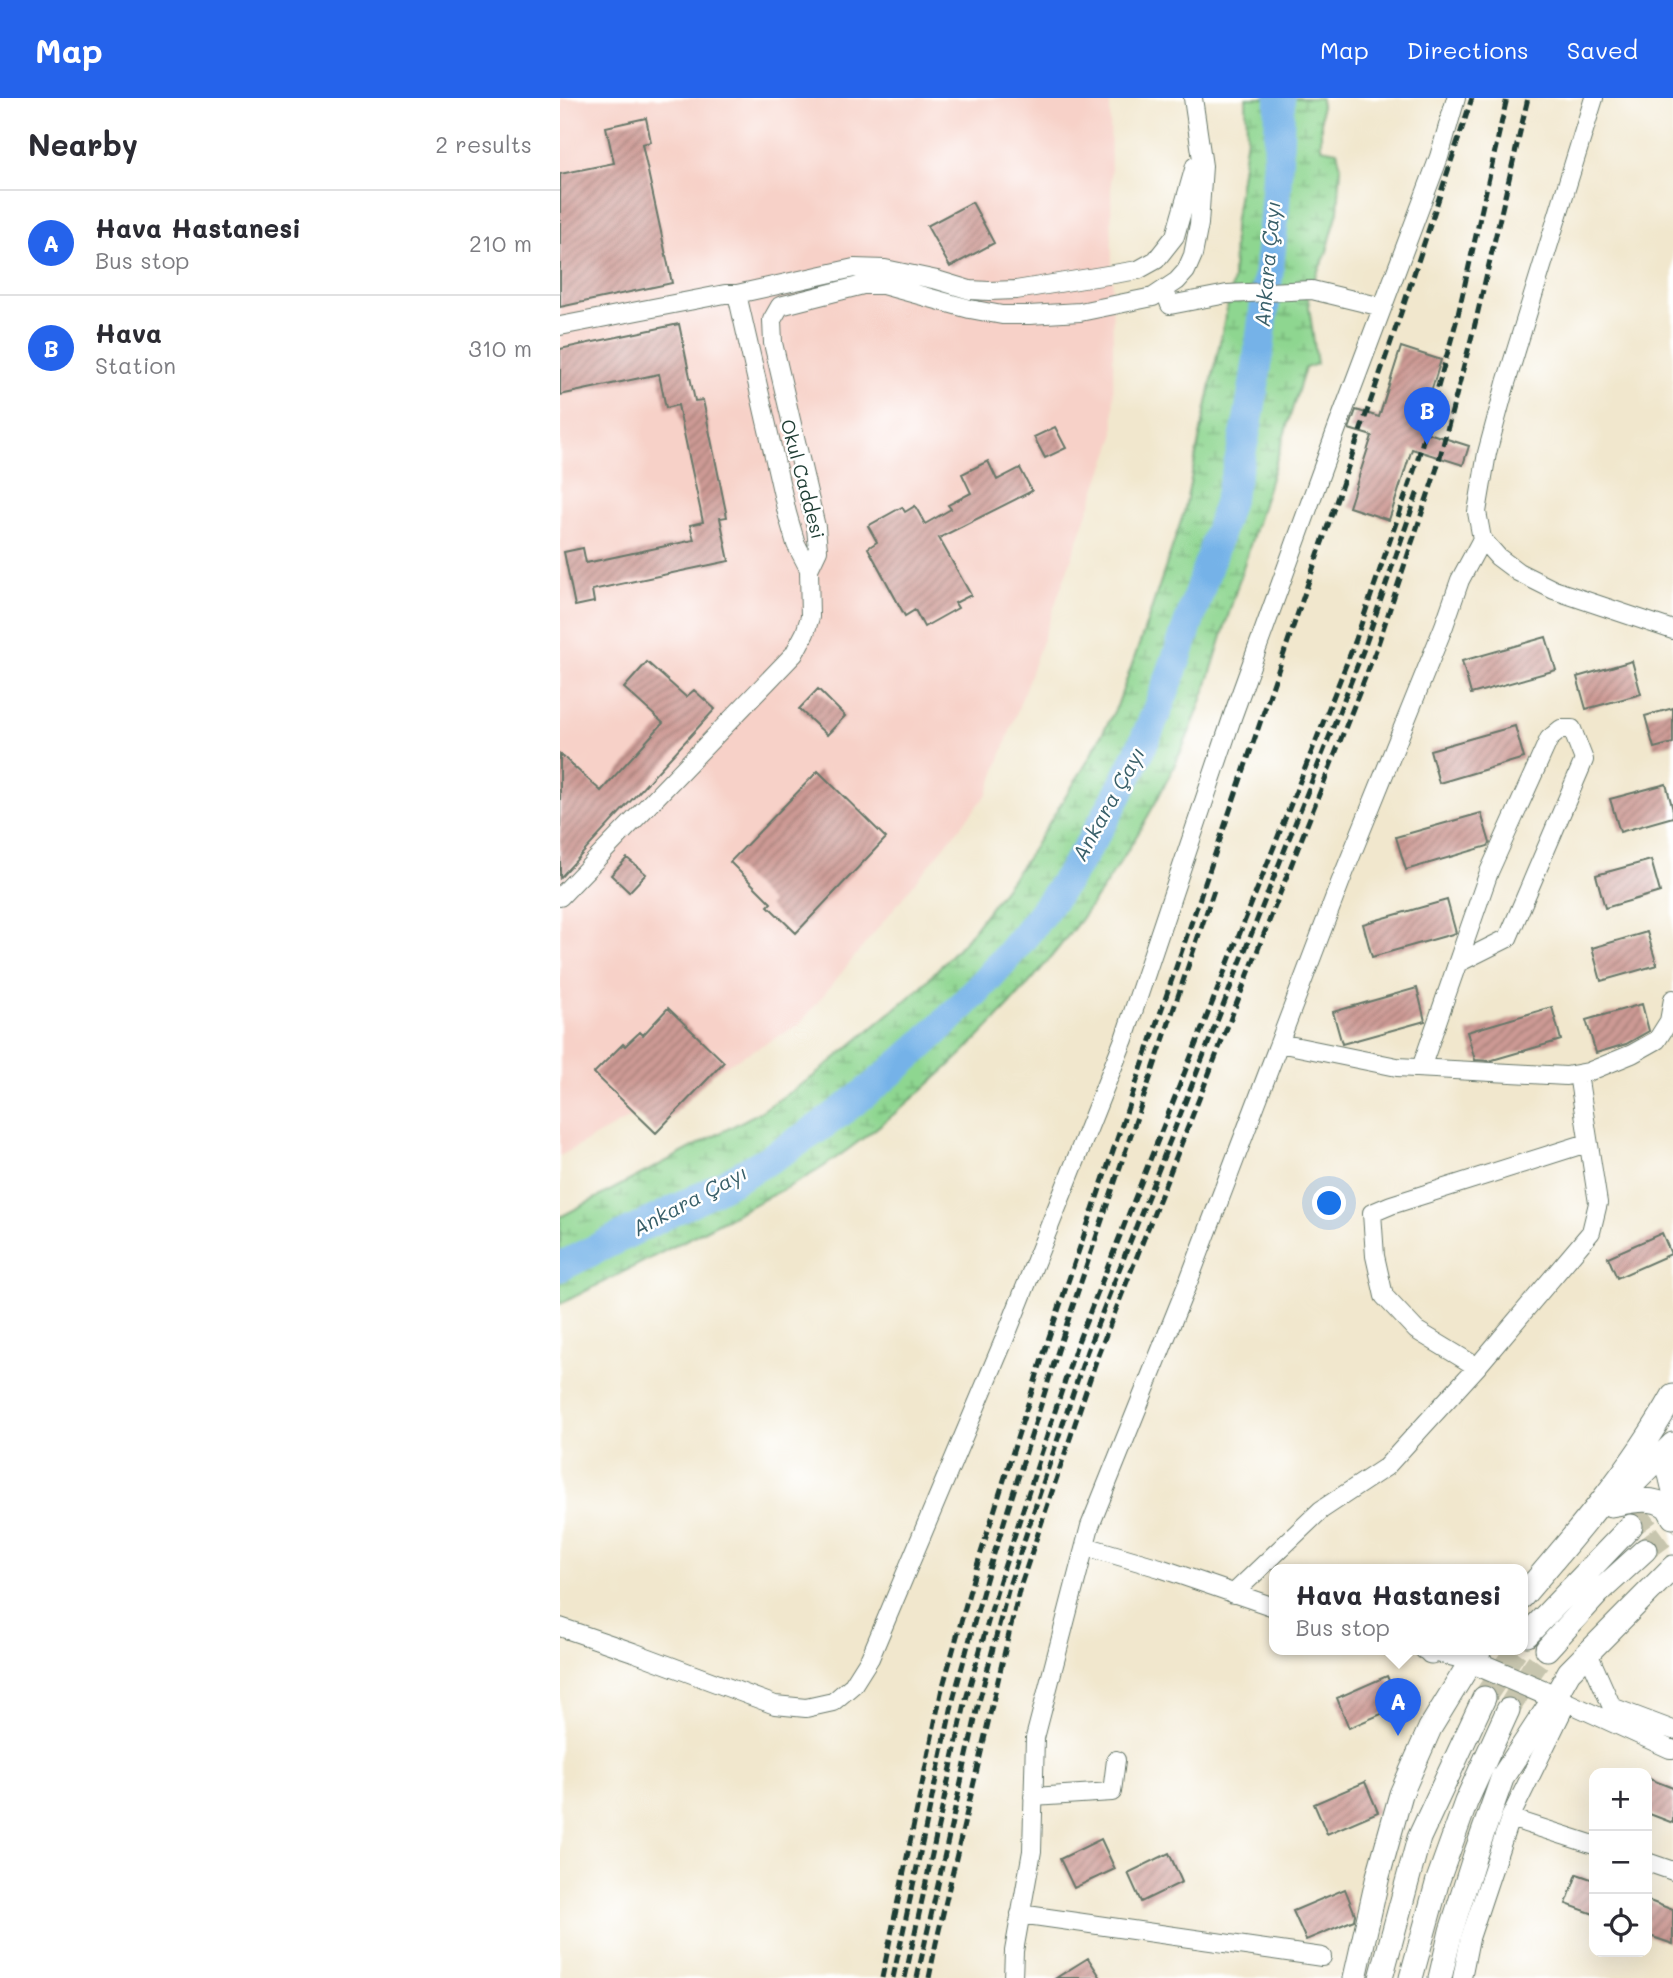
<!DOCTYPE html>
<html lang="en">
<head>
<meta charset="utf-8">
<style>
	:root { --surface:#fff; --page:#f7f7f7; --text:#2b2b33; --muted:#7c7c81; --line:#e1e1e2; --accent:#2563eb }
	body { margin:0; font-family:Mali,sans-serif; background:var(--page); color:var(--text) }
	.controls { position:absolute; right:21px; bottom:21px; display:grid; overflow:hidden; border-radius:14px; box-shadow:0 7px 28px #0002 }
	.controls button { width:63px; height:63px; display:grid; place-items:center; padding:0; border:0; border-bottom:2px solid var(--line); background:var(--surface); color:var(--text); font:35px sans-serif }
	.you { position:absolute; left:770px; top:1106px; width:24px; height:24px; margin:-18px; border:5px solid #fff; border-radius:50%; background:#1a73e8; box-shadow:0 0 0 10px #1a73e833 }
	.badge { display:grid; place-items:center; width:46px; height:46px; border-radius:50%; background:var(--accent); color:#fff; font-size:23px; font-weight:700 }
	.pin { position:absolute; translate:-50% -58px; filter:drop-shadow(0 2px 4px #0008) }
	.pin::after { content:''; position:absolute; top:37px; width:24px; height:21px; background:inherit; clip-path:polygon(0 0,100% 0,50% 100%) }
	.popup { position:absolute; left:709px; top:1466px; width:259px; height:91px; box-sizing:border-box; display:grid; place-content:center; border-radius:14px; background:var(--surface); filter:drop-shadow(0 2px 5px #0005); font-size:23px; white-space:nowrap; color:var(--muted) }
	.popup b { font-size:26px; color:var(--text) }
	.popup::after { content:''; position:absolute; left:50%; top:100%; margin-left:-14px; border:14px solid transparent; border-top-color:var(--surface) }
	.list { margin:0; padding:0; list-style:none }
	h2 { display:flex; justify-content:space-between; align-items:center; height:91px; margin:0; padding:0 28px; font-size:30px }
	h2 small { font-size:23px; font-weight:400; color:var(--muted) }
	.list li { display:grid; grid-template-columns:46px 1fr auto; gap:21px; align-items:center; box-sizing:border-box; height:105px; padding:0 28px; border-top:2px solid var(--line) }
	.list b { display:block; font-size:26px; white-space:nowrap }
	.list p { margin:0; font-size:23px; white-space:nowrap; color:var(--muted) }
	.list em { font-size:23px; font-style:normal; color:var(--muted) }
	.icon { flex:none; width:38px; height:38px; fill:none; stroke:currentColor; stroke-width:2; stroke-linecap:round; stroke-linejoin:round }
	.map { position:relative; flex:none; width:1113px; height:1880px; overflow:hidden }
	header { display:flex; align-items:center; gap:42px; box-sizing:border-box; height:98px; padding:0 35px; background:var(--accent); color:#fff }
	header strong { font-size:33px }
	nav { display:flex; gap:38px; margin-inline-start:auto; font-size:24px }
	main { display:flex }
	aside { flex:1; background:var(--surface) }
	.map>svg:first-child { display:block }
	.built { fill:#f7d1c8 }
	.wetland { fill:url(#wetland-marsh); stroke:#568a62; stroke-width:2 }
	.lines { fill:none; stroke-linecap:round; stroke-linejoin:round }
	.river { stroke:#75b2e8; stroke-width:30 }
	.building { fill:url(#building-hatch) }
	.major-tunnel { stroke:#c7c5ae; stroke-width:23; stroke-dasharray:23 11; stroke-linecap:butt }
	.minor-casing { stroke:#68786a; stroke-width:20 }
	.major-casing { stroke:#68786a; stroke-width:25 }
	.minor { stroke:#fff; stroke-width:18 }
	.major { stroke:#fff; stroke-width:23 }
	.rail { stroke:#1f3d34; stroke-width:5; stroke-dasharray:10 5; stroke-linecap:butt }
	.labels { text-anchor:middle; stroke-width:5; stroke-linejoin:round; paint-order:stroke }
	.street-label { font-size:19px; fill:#1f3d34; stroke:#fff }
	.water-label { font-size:21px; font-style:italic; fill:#39606a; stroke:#fff }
</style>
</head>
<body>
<header>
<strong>Map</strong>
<nav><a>Map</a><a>Directions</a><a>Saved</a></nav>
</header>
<main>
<aside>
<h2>Nearby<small>2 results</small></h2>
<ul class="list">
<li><span class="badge">A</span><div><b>Hava Hastanesi</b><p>Bus stop</p></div><em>210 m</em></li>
<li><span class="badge">B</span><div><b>Hava</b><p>Station</p></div><em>310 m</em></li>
</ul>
</aside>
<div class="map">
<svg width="1113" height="1880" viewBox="0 0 1113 1880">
	<defs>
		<pattern id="wetland-marsh" width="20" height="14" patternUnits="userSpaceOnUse" patternTransform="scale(1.75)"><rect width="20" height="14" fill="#8ed690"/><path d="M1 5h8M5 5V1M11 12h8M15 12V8" fill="none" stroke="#73af76"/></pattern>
		<pattern id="building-hatch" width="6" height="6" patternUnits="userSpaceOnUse" patternTransform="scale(1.75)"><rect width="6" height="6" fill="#cd9a94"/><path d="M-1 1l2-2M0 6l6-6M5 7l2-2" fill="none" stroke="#a67f7a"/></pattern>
	</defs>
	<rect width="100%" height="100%" fill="#fff"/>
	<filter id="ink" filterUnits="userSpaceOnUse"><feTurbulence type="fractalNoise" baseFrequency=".0143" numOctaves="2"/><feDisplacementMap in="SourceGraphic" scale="14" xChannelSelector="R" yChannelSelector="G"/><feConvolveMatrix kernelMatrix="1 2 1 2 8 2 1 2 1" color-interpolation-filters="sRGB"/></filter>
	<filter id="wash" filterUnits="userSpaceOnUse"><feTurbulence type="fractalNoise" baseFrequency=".00686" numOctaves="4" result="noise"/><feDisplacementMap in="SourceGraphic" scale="28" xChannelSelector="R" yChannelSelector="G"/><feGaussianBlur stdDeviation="1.57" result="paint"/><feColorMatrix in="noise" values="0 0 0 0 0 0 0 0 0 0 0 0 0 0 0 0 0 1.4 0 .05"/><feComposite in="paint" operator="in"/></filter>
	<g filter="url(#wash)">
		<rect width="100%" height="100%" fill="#f1e7cd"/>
		<path class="built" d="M 0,0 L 550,0 L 554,341 L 428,695 L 239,927 L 0,1058 Z"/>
		<path class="wetland" d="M 686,0 L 761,0 L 761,50 L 777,53 L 781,69 L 778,113 L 766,157 L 747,194 L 757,266 L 745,270 C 721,346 698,423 674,499 C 659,546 646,597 626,642 C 553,810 413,967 263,1069 C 239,1085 211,1097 185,1111 C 124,1143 62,1175 0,1206 L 0,1119 L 200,1014 L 254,978 L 360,890 L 407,840 L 467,760 L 526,666 L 557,608 L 584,533 L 624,414 L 673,182 L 674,127 L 687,39 Z"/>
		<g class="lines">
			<path class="river" d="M 0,1169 C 96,1120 197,1077 283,1012 C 403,922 505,806 571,671 C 598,616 618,558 637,500 C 655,446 674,393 685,337 C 694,296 699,255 704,213 C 713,142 719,72 720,0"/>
		</g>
		<g id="blocks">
			<path class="building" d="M 86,20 L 91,44 L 82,46 L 112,185 L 0,209 L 0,76 L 54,65 L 46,29 Z
				M 412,104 L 434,145 L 390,169 L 367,128 Z
				M 119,226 L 135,303 L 143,302 L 167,419 L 160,420 L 169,463 L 32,492 L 34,504 L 15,508 L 4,454 L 23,450 L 26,465 L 134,442 L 130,427 L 143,424 L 118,307 L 106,310 L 99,276 L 0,297 L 0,251 Z
				M 841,249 L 881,262 L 859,332 L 909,348 L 903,367 L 852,351 L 829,422 L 789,409 L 812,338 L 789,331 L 796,312 L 819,319 Z
				M 495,329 L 506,350 L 485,360 L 474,339 Z
				M 428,363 L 437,382 L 460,370 L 472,393 L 379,440 L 411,497 L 395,505 L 398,510 L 364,529 L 355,512 L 345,518 L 308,450 L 317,444 L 308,428 L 342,409 L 345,414 L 355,408 L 365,426 L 391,411 L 388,407 L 411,395 L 402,376 Z
				M 986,539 L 996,572 L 911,596 L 902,563 Z
				M 1072,563 L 1081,596 L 1026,611 L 1017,579 Z
				M 87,564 L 126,599 L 134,592 L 155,611 L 0,780 L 0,656 L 41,693 L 103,625 L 64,590 Z
				M 258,591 L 285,618 L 267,637 L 239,611 Z
				M 1113,610 L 1113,645 L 1094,650 L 1085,618 Z
				M 955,628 L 964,660 L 879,685 L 870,652 Z
				M 258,673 L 326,740 L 236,835 L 208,808 L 211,805 L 170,764 Z
				M 1106,686 L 1113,712 L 1113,719 L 1060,734 L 1050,701 Z
				M 921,715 L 930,745 L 928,748 L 846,772 L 836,739 Z
				M 67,760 L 86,776 L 69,794 L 51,777 Z
				M 1091,762 L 1100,794 L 1045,810 L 1036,777 Z
				M 887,802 L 896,835 L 812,859 L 803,826 Z
				M 1087,834 L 1097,867 L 1041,883 L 1032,850 Z
				M 857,890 L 865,923 L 782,946 L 773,914 Z
				M 1082,906 L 1089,933 L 1066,946 L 1036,955 L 1026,922 Z
				M 992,909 L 1001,942 L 929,963 L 915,962 L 907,934 Z
				M 108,910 L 164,964 L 96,1035 L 34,975 L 63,946 L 65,948 L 80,934 L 83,937 Z
				M 1102,1135 L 1111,1156 L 1057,1180 L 1048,1159 Z
				M 827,1578 L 840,1608 L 789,1630 L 777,1600 Z
				M 1087,1680 L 1113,1690 L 1113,1725 L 1087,1715 Z
				M 805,1684 L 818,1714 L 767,1736 L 754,1706 Z
				M 541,1741 L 555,1771 L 514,1790 L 500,1761 Z
				M 609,1755 L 622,1784 L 581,1804 L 568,1775 Z
				M 1017,1776 L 1034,1782 L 1034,1816 L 1006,1806 Z
				M 785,1791 L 795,1816 L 794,1822 L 746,1842 L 733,1813 Z
				M 1087,1802 L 1113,1812 L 1113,1846 L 1087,1837 Z
				M 528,1860 L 541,1880 L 496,1880 Z"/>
		</g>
	</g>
	<g filter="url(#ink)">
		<use href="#blocks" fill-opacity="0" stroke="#68786a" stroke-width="2"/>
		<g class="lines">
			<path class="major-tunnel" d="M 1071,1428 L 1113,1397
				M 1085,1452 L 1113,1431
				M 924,1600 L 956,1552
				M 948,1612 L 972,1572 L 987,1551"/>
			<g class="minor-casing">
				<path id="minor" d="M 1034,0 L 946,285 L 927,355 L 917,414 L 922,441 L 938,459 L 958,474 L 994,492 L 1113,532
					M 605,193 L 610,207 L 667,196 L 752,192 L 822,209
					M 0,228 L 165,196 L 177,196
					M 249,471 L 236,446 L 227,415 L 177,196 L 294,170 L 325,171 L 377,182 L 410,192 L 429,193 L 456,192 L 578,172 L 596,162 L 615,138 L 635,68
					M 0,799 L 234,556 L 245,535 L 250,519 L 249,471 L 258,452 L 256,429 L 213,245 L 212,222 L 220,208 L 303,187 L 323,187 L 410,211 L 442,217 L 469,217 L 520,214 L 593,199 L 617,183 L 626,173 L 633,157 L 639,126 L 643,68 L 633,0
					M 719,945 L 837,969 L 1006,978 L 1028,974 L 1072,956 L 1097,942 L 1109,923 L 1113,901
					M 861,970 L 929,774 L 989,641 L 1001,631 L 1012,631 L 1024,662 L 948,840 L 898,865
					M 917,1269 L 856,1232 L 824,1198 L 815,1158 L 812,1115 L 831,1107 L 1027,1045
					M 525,1448 L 600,1470 L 714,1509
					M 673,1496 L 761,1412 L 826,1369 L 917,1269 L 1031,1134 L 1038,1105 L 1018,976
					M 0,1529 L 73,1554 L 215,1607 L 246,1610 L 273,1604 L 293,1587 L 310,1560 L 447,1235 L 564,941 L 673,617 L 779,325 L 879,59 L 896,0
					M 864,1552 L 911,1563
					M 1028,1555 L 1052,1609 L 1113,1632
					M 998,1600 L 1110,1651 L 1113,1651
					M 473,1699 L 552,1694 L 556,1662
					M 950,1720 L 1034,1747
					M 1087,1764 L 1113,1773
					M 460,1816 L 762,1859
					M 453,1880 L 454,1853 L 472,1753 L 475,1640 L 530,1428 L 629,1182 L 780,785 L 884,528 L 900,482 L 922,441
					M 902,1880 L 910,1840 L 950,1720 L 1007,1604"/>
			</g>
			<g class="major-casing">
				<path id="major" d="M 1113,1352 L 1109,1372 L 1113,1389
					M 1064,1395 L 1113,1346
					M 1051,1407 C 1068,1404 1092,1397 1107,1409 C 1110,1412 1111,1416 1113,1419
					M 962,1499 C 1017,1435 1071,1372 1113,1298
					M 967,1537 L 1071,1428
					M 987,1551 L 1039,1494 L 1085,1452
					M 871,1554 L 876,1552
					M 911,1563 L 995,1599
					M 795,1880 L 818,1778 L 841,1696 L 870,1630 L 911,1563 L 920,1552
					M 821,1880 L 859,1740 L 924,1600
					M 851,1880 L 878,1782 L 906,1704 L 948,1612
					M 880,1880 L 891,1833 L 915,1757 L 943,1678 L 995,1599 L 1009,1574 L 1113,1469"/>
			</g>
			<use href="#minor" class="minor"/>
			<use href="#major" class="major"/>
			<path class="rail" d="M 322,1880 L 381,1595 L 415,1474 L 489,1239 L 844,206 L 912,0
				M 333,1880 L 394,1598 L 427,1478 L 501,1243 L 655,789
				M 345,1880 L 406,1601 L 440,1482 L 516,1249 L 795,544 L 857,364 L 897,221 L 947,0
				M 357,1880 L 419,1604 L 450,1485 L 527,1253 L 805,548 L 858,393
				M 369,1880 L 376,1845 L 460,1489 L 538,1257 L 816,552 L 877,370 L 915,226 L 968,0"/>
		</g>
	</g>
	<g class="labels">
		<g class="street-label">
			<text transform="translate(243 381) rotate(75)" y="7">Okul Caddesi</text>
		</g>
		<g class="water-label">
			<text transform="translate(708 166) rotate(-85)" y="7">Ankara Çayı</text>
			<text transform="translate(549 706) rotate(-61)" y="7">Ankara Çayı</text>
			<text transform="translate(130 1103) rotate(-28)" y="7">Ankara Çayı</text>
		</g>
	</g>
</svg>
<div class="controls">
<button>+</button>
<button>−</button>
<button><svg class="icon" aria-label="locate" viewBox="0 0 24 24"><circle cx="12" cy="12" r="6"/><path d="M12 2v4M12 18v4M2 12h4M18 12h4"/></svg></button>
</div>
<div class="you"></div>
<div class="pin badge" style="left:838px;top:1638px">A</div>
<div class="popup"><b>Hava Hastanesi</b>Bus stop</div>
<div class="pin badge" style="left:867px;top:347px">B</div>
</div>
</main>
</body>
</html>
